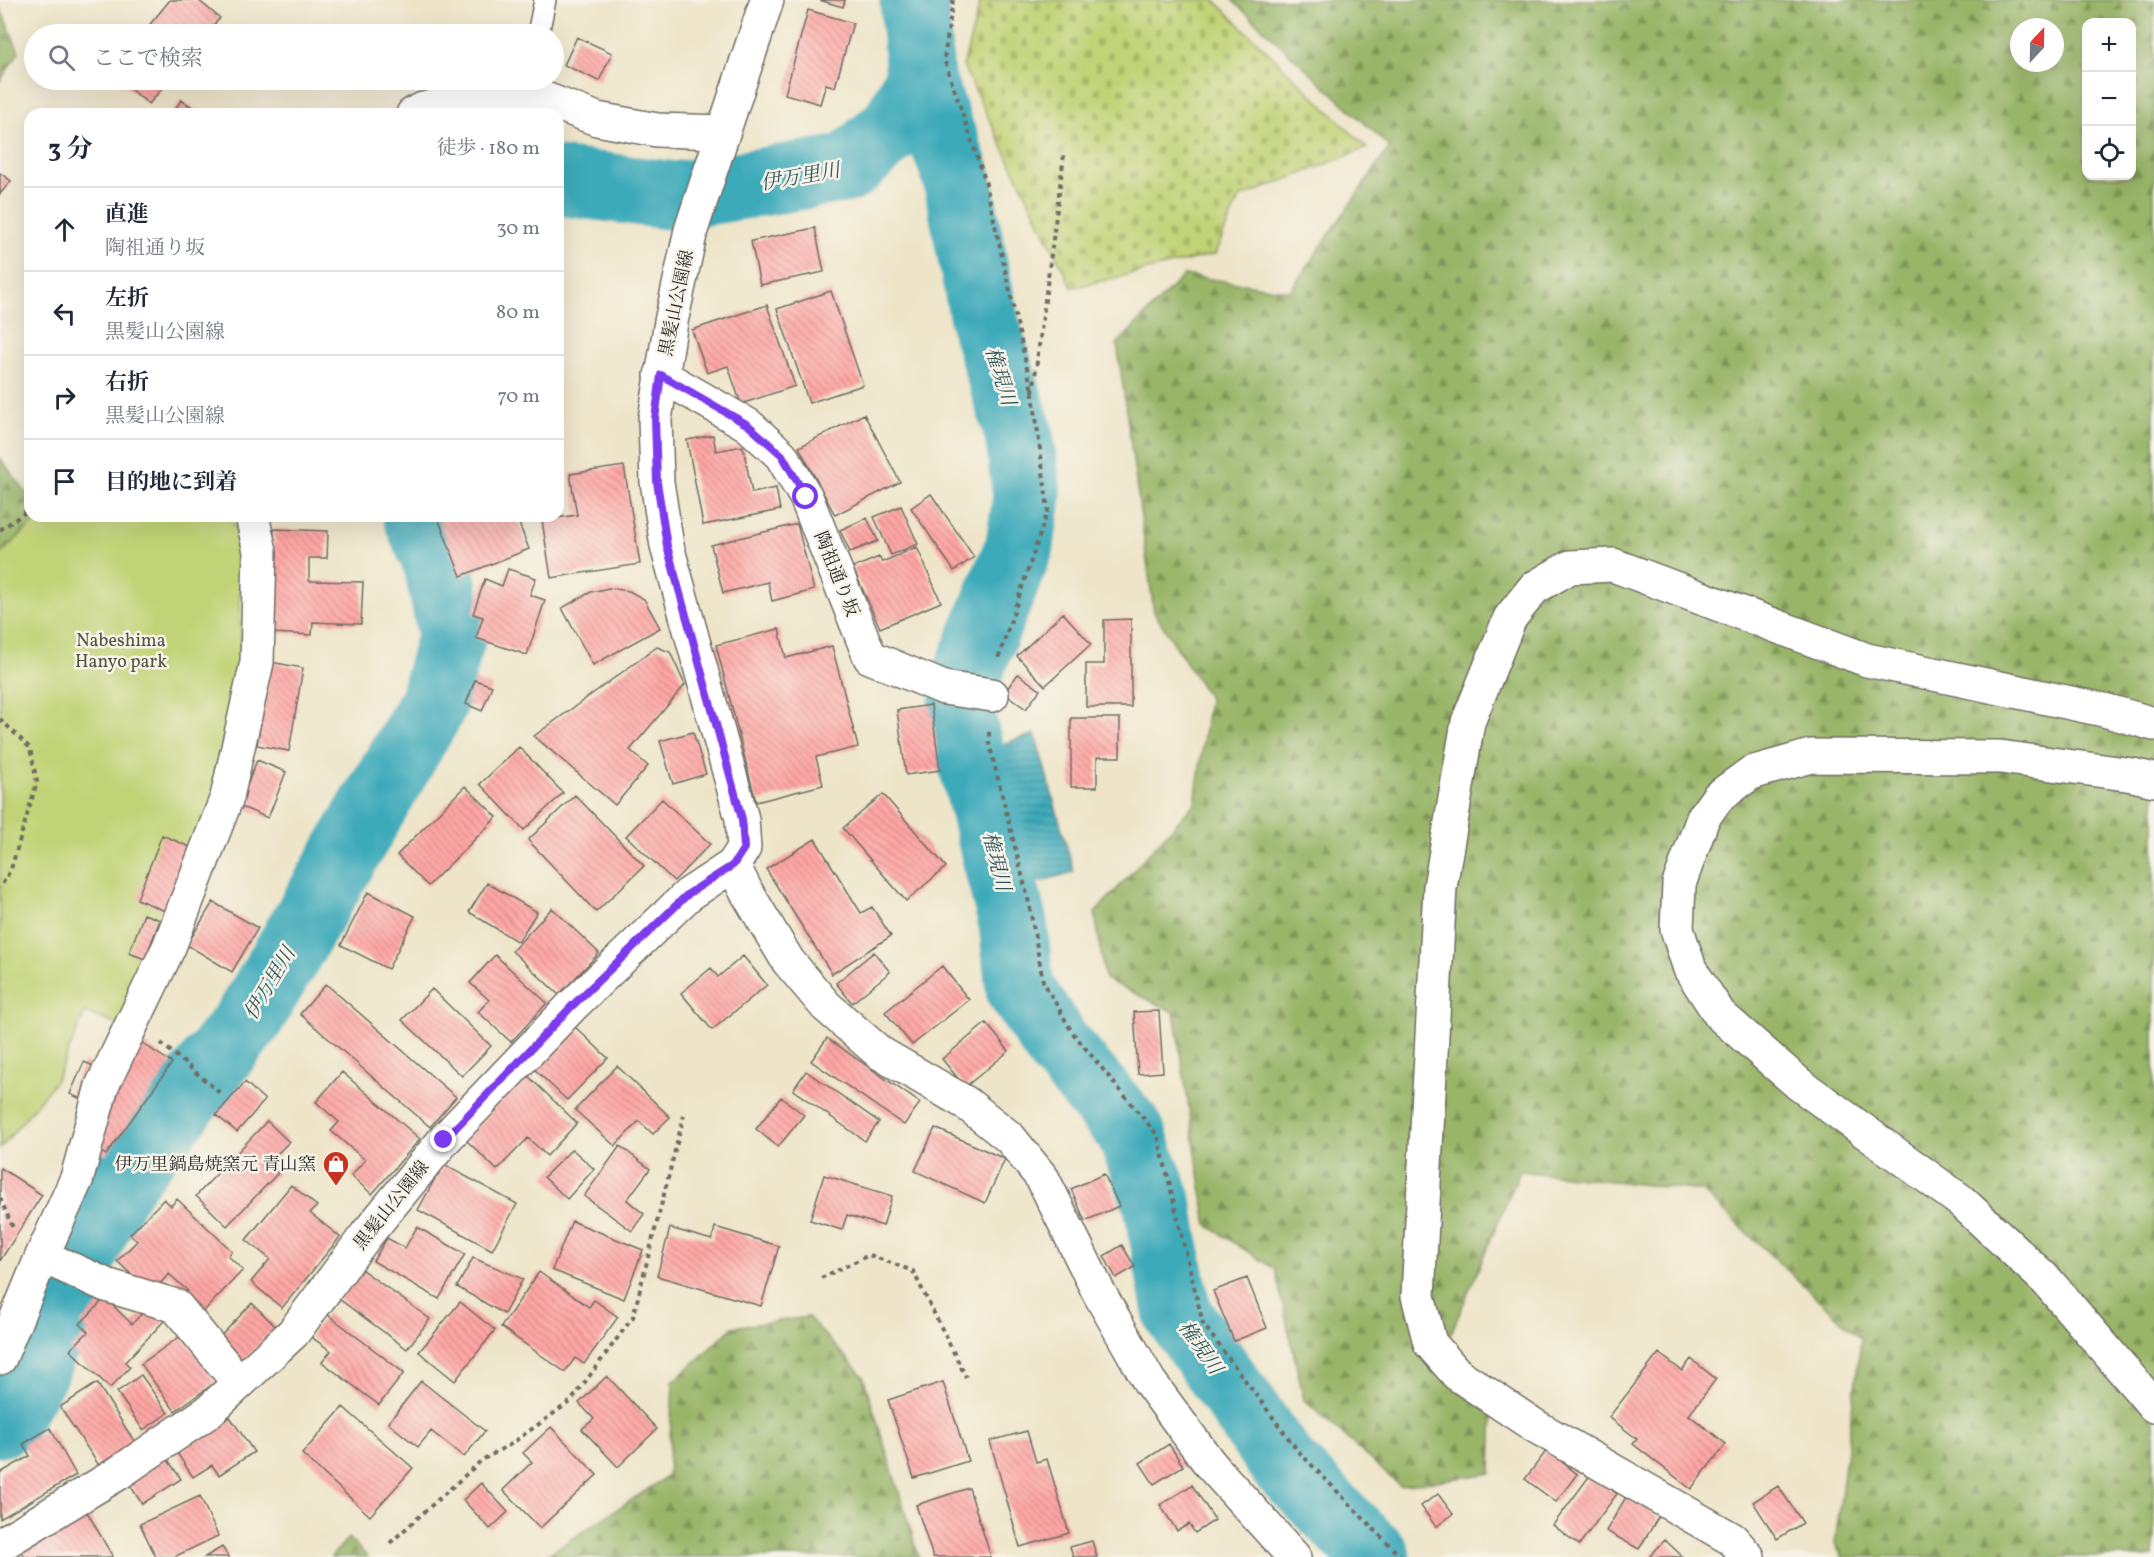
<!DOCTYPE html>
<html lang="ja">
<head>
<meta charset="utf-8">
<style>
	:root { --surface:#fff; --page:#f2f2f3; --text:#1f2937; --muted:#747a83; --line:#e0e1e3 }
	body { margin:0; font-family:Vollkorn,"Noto Serif JP",serif; background:var(--page); color:var(--text) }
	.controls { position:absolute; right:18px; top:18px; display:grid; overflow:hidden; border-radius:12px; box-shadow:0 6px 24px #0002 }
	.controls button { width:54px; height:54px; display:grid; place-items:center; padding:0; border:0; border-bottom:2px solid var(--line); background:var(--surface); color:var(--text); font:30px sans-serif }
	.compass { position:absolute; left:2010px; top:18px; width:54px; height:54px; border-radius:50%; background:var(--surface); box-shadow:0 6px 24px #0002; rotate:22deg }
	.stop { position:absolute; width:18px; height:18px; margin:-14px; border:4px solid #7c3aed; border-radius:50%; background:#fff }
	.stop.end { background:#7c3aed; border-color:#fff; box-shadow:0 2px 6px #0008 }
	.list { margin:0; padding:0; list-style:none }
	h2 { display:flex; justify-content:space-between; align-items:center; height:78px; margin:0; padding:0 24px; font-size:26px }
	h2 small { font-size:20px; font-weight:400; color:var(--muted) }
	.list li { display:grid; grid-template-columns:39px 1fr auto; gap:18px; align-items:center; box-sizing:border-box; height:84px; padding:0 24px; border-top:2px solid var(--line) }
	.list b { display:block; font-size:22px; white-space:nowrap }
	.list p { margin:0; font-size:20px; white-space:nowrap; color:var(--muted) }
	.list em { font-size:20px; font-style:normal; color:var(--muted) }
	.icon { flex:none; width:33px; height:33px; fill:none; stroke:currentColor; stroke-width:2; stroke-linecap:round; stroke-linejoin:round }
	.map { position:relative; flex:none; width:2154px; height:1557px; overflow:hidden }
	.search { position:absolute; background:var(--surface); box-shadow:0 6px 24px #0002; left:24px; top:24px; width:540px; height:66px; display:flex; align-items:center; gap:15px; box-sizing:border-box; padding:0 21px; border-radius:33px; color:var(--muted); font-size:22px }
	.panel { position:absolute; background:var(--surface); box-shadow:0 6px 24px #0002; left:24px; top:108px; width:540px; height:414px; border-radius:18px }
	.map>svg:first-child { display:block }
	.forest { fill:url(#forest-firs); stroke:#627049; stroke-width:1.5; fill-rule:evenodd }
	.cemetery { fill:url(#cemetery-stones); stroke:#767f50; stroke-width:1.5 }
	.park { fill:#c1d376; stroke:#767f50; stroke-width:1.5 }
	.water { fill:url(#water-rules); stroke:#346a72; stroke-width:1.5 }
	.lines { fill:none; stroke-linecap:round; stroke-linejoin:round }
	.river { stroke:#3caaba; stroke-width:69 }
	.building { fill:url(#building-back-hatch) }
	.service-casing { stroke:#6f6c62; stroke-width:24 }
	.minor-casing { stroke:#6f6c62; stroke-width:36 }
	.tertiary-casing { stroke:#6f6c62; stroke-width:36 }
	.secondary-casing { stroke:#6f6c62; stroke-width:36 }
	.path { stroke:#6f6c62; stroke-width:4; stroke-dasharray:4.5 4.5; stroke-linecap:butt }
	.service { stroke:#fff; stroke-width:21 }
	.minor { stroke:#fff; stroke-width:33 }
	.tertiary { stroke:#fff; stroke-width:33 }
	.secondary { stroke:#fff; stroke-width:33 }
	.route { stroke:#7c3aed; stroke-width:8 }
	.labels { text-anchor:middle; stroke-width:5; stroke-linejoin:round; paint-order:stroke }
	.street-label { font-size:18px; fill:#2b2b2b; stroke:#f7f3e8 }
	.park-label { font-size:18px; fill:#50553e; stroke:#f7f3e8 }
	.poi-label { font-size:18px; fill:#2b2b2b; stroke:#f7f3e8; text-anchor:end }
	.water-label { font-size:20px; font-style:italic; fill:#31575d; stroke:#f7f3e8 }
</style>
</head>
<body>
<div class="map">
<svg width="2154" height="1557" viewBox="0 0 2154 1557">
	<defs>
		<pattern id="forest-firs" width="22" height="20" patternUnits="userSpaceOnUse" patternTransform="scale(1.5)"><rect width="22" height="20" fill="#98b567"/><path d="M5 1l3.5 6h-7zM16 11l3.5 6h-7z" fill="#7c9355"/></pattern>
		<pattern id="cemetery-stones" width="16" height="16" patternUnits="userSpaceOnUse" patternTransform="scale(1.5)"><rect width="16" height="16" fill="#c1d376"/><path d="M2 7V4a2 2 0 0 1 4 0v3zM10 15v-3a2 2 0 0 1 4 0v3z" fill="#a6b566"/></pattern>
		<pattern id="water-rules" width="6" height="5" patternUnits="userSpaceOnUse" patternTransform="scale(1.5)"><rect width="6" height="5" fill="#3caaba"/><path d="M0 2.5h6" fill="none" stroke="#338b97"/></pattern>
		<pattern id="building-back-hatch" width="6" height="6" patternUnits="userSpaceOnUse" patternTransform="scale(1.5)"><rect width="6" height="6" fill="#ffa7a5"/><path d="M-1 5l2 2M0 0l6 6M5-1l2 2" fill="none" stroke="#cf8887"/></pattern>
	</defs>
	<rect width="100%" height="100%" fill="#f7f3e8"/>
	<filter id="ink" filterUnits="userSpaceOnUse"><feTurbulence type="fractalNoise" baseFrequency=".0167" numOctaves="2"/><feDisplacementMap in="SourceGraphic" scale="12" xChannelSelector="R" yChannelSelector="G"/><feConvolveMatrix kernelMatrix="1 2 1 2 8 2 1 2 1" color-interpolation-filters="sRGB"/></filter>
	<filter id="wash" filterUnits="userSpaceOnUse"><feTurbulence type="fractalNoise" baseFrequency=".008" numOctaves="4" result="noise"/><feDisplacementMap in="SourceGraphic" scale="24" xChannelSelector="R" yChannelSelector="G"/><feGaussianBlur stdDeviation="1.35" result="paint"/><feColorMatrix in="noise" values="0 0 0 0 0 0 0 0 0 0 0 0 0 0 0 0 0 1.4 0 .05"/><feComposite in="paint" operator="in"/></filter>
	<g filter="url(#wash)">
		<rect width="100%" height="100%" fill="#eee5c9"/>
		<path class="forest" d="M 1232,0 L 2154,0 L 2154,1557 L 1842,1557 L 1835,1543 L 1861,1339 L 1702,1191 L 1520,1171 L 1449,1338 L 1493,1402 L 1491,1473 L 1400,1486 L 1304,1400 L 1275,1269 L 1207,1225 L 1174,1012 L 1105,979 L 1095,913 L 1195,803 L 1209,698 L 1154,612 L 1117,344 L 1184,275 L 1290,291 L 1390,147 ZM 2086,22 L 2132,22 L 2132,176 L 2086,176 ZM 2019,27 L 2055,27 L 2055,63 L 2019,63 Z
			M 0,7 L 19,52 L 0,81 Z
			M 0,458 L 30,498 L 30,516 L 43,516 L 0,616 Z
			M 808,1317 L 863,1376 L 919,1557 L 544,1557 L 668,1476 L 673,1382 L 733,1327 Z
			M 348,1538 L 368,1557 L 331,1557 Z"/>
		<path class="cemetery" d="M 981,0 L 1214,0 L 1367,148 L 1239,198 L 1215,254 L 1072,288 L 963,66 Z"/>
		<path class="park" d="M 42,516 L 228,516 L 238,530 L 242,662 L 217,796 L 120,1026 L 85,1012 L 56,1080 L 0,1149 L 0,554 Z"/>
		<path class="water" d="M 1035,734 L 1074,872 L 1038,882 L 998,745 Z"/>
		<g class="lines">
			<path class="river" d="M 920,77 L 956,174 L 985,324 L 1019,434 L 1027,496 L 1020,545 L 969,670 L 961,717 L 1013,924 L 1020,989 L 1057,1045 L 1130,1131 L 1157,1201 L 1177,1312 L 1282,1463 L 1376,1557
				M 558,181 L 675,196 L 848,168 L 895,126 L 920,77 L 914,0
				M 0,1423 L 5,1420 L 33,1373 L 91,1237 L 116,1188 L 250,1017 L 432,706 L 452,635 L 438,565 L 417,516"/>
		</g>
		<g id="blocks">
			<path class="building" d="M 170,0 L 198,0 L 220,18 L 206,34 L 142,34 Z
				M 819,0 L 845,0 L 843,7 Z
				M 808,10 L 853,23 L 835,87 L 826,84 L 820,104 L 785,94 Z
				M 577,37 L 612,53 L 599,81 L 564,65 Z
				M 118,80 L 169,80 L 149,104 Z
				M 181,100 L 203,114 L 172,114 Z
				M 0,173 L 11,181 L 0,194 Z
				M 815,228 L 824,272 L 760,285 L 751,241 Z
				M 831,291 L 863,385 L 809,403 L 777,309 Z
				M 767,305 L 795,386 L 741,404 L 728,366 L 707,373 L 692,330 Z
				M 864,414 L 900,482 L 835,515 L 799,447 Z
				M 713,435 L 716,451 L 743,446 L 752,493 L 776,488 L 780,510 L 703,525 L 687,440 Z
				M 624,466 L 640,564 L 551,578 L 542,520 L 577,515 L 570,474 Z
				M 931,494 L 974,557 L 954,571 L 911,508 Z
				M 901,506 L 918,544 L 891,555 L 874,517 Z
				M 437,516 L 516,516 L 529,549 L 461,576 Z
				M 867,518 L 878,541 L 850,552 L 840,530 Z
				M 797,524 L 814,590 L 772,601 L 768,582 L 723,593 L 711,545 Z
				M 274,529 L 328,531 L 327,558 L 309,558 L 309,581 L 363,582 L 361,624 L 313,622 L 312,635 L 271,633 Z
				M 917,547 L 941,602 L 880,628 L 853,568 L 879,557 L 882,562 Z
				M 508,569 L 536,578 L 530,595 L 545,600 L 527,655 L 476,638 L 483,617 L 473,614 L 485,579 L 502,586 Z
				M 609,588 L 629,591 L 644,599 L 660,628 L 593,665 L 562,608 L 591,592 Z
				M 1063,613 L 1091,644 L 1045,686 L 1017,656 Z
				M 1131,619 L 1131,707 L 1086,707 L 1086,664 L 1104,664 L 1104,620 Z
				M 779,629 L 786,658 L 832,646 L 858,747 L 816,757 L 823,785 L 756,802 L 716,645 Z
				M 657,647 L 670,652 L 685,685 L 630,750 L 648,766 L 615,805 L 534,736 Z
				M 271,662 L 303,668 L 289,751 L 257,745 Z
				M 1018,674 L 1040,690 L 1026,709 L 1004,693 Z
				M 475,680 L 492,686 L 482,711 L 466,704 Z
				M 931,705 L 940,770 L 906,775 L 897,710 Z
				M 1071,718 L 1120,718 L 1120,757 L 1097,757 L 1097,787 L 1071,787 Z
				M 693,732 L 706,774 L 673,784 L 660,741 Z
				M 519,747 L 563,793 L 524,830 L 480,784 Z
				M 257,760 L 286,772 L 268,818 L 239,806 Z
				M 465,786 L 497,817 L 428,886 L 397,855 Z
				M 883,794 L 946,867 L 906,901 L 843,828 Z
				M 575,795 L 644,866 L 596,912 L 528,840 Z
				M 662,799 L 710,844 L 674,881 L 626,836 Z
				M 162,835 L 190,847 L 165,911 L 137,899 Z
				M 815,839 L 861,913 L 872,907 L 891,936 L 832,974 L 766,869 Z
				M 487,883 L 537,912 L 518,942 L 469,912 Z
				M 368,892 L 415,916 L 388,969 L 341,945 Z
				M 213,902 L 258,928 L 232,972 L 187,945 Z
				M 552,908 L 599,953 L 559,995 L 512,951 Z
				M 144,914 L 160,920 L 145,959 L 129,953 Z
				M 874,952 L 890,972 L 852,1003 L 836,983 Z
				M 495,955 L 547,1003 L 511,1042 L 478,1012 L 489,1000 L 470,983 Z
				M 743,956 L 767,985 L 712,1030 L 681,993 L 711,968 L 718,977 Z
				M 942,966 L 969,1000 L 912,1045 L 885,1012 Z
				M 326,984 L 456,1097 L 430,1127 L 300,1014 Z
				M 432,989 L 491,1046 L 462,1076 L 402,1020 Z
				M 1159,1011 L 1163,1072 L 1138,1074 L 1134,1012 Z
				M 986,1023 L 1009,1051 L 965,1087 L 942,1059 Z
				M 573,1025 L 608,1058 L 567,1100 L 532,1067 Z
				M 827,1038 L 920,1103 L 904,1125 L 811,1061 Z
				M 139,1041 L 172,1063 L 106,1155 L 96,1148 L 115,1081 Z
				M 84,1062 L 101,1069 L 87,1102 L 70,1094 Z
				M 617,1066 L 670,1117 L 653,1134 L 639,1121 L 615,1146 L 575,1110 Z
				M 806,1071 L 879,1122 L 865,1141 L 793,1090 Z
				M 342,1072 L 420,1139 L 372,1194 L 351,1176 L 365,1160 L 331,1131 L 339,1122 L 316,1102 Z
				M 526,1074 L 577,1123 L 547,1156 L 528,1138 L 497,1170 L 465,1139 Z
				M 245,1082 L 265,1100 L 237,1132 L 216,1115 Z
				M 781,1097 L 804,1115 L 778,1147 L 756,1129 Z
				M 267,1121 L 289,1142 L 267,1164 L 278,1173 L 227,1226 L 196,1196 Z
				M 935,1128 L 1005,1159 L 985,1203 L 915,1171 Z
				M 620,1146 L 650,1169 L 627,1200 L 644,1214 L 632,1231 L 584,1196 Z
				M 572,1149 L 594,1169 L 567,1199 L 544,1177 Z
				M 443,1164 L 517,1204 L 492,1250 L 418,1210 Z
				M 1,1168 L 42,1195 L 0,1261 L 0,1170 Z
				M 1104,1174 L 1119,1206 L 1085,1221 L 1071,1189 Z
				M 824,1175 L 892,1196 L 883,1226 L 847,1215 L 842,1230 L 810,1220 Z
				M 291,1185 L 317,1206 L 310,1213 L 340,1237 L 282,1308 L 251,1282 L 270,1259 L 246,1240 Z
				M 164,1199 L 171,1206 L 177,1199 L 232,1251 L 228,1256 L 243,1270 L 201,1314 L 182,1296 L 188,1291 L 169,1274 L 151,1293 L 117,1261 L 137,1241 L 130,1234 Z
				M 572,1221 L 643,1250 L 624,1299 L 552,1270 Z
				M 417,1227 L 465,1254 L 439,1299 L 373,1261 L 387,1238 L 405,1248 Z
				M 715,1227 L 779,1246 L 761,1306 L 657,1276 L 670,1228 L 712,1240 Z
				M 1122,1245 L 1135,1267 L 1116,1278 L 1104,1256 Z
				M 473,1258 L 523,1279 L 504,1314 L 457,1287 Z
				M 361,1269 L 430,1319 L 407,1349 L 339,1299 Z
				M 539,1272 L 589,1307 L 594,1300 L 618,1317 L 584,1364 L 575,1358 L 565,1372 L 501,1327 Z
				M 1247,1278 L 1267,1328 L 1234,1341 L 1213,1291 Z
				M 105,1298 L 132,1324 L 148,1307 L 164,1321 L 125,1362 L 130,1367 L 110,1388 L 70,1350 L 88,1332 L 80,1324 Z
				M 460,1302 L 495,1330 L 455,1381 L 419,1352 Z
				M 252,1303 L 276,1327 L 241,1364 L 216,1341 Z
				M 327,1314 L 404,1373 L 379,1405 L 322,1362 L 331,1351 L 310,1336 Z
				M 182,1335 L 216,1382 L 175,1411 L 141,1364 Z
				M 1659,1353 L 1682,1371 L 1691,1359 L 1716,1379 L 1689,1415 L 1726,1444 L 1691,1489 L 1633,1444 L 1637,1439 L 1609,1417 Z
				M 141,1375 L 168,1413 L 143,1430 L 117,1392 Z
				M 607,1376 L 657,1429 L 618,1467 L 582,1429 L 594,1419 L 579,1403 Z
				M 421,1381 L 485,1431 L 464,1457 L 431,1431 L 418,1447 L 388,1423 Z
				M 943,1382 L 968,1461 L 914,1478 L 888,1400 Z
				M 97,1383 L 136,1444 L 100,1467 L 60,1407 Z
				M 343,1407 L 413,1468 L 370,1516 L 302,1454 Z
				M 230,1417 L 254,1452 L 219,1475 L 212,1465 L 193,1477 L 177,1453 Z
				M 551,1427 L 597,1475 L 540,1528 L 503,1490 L 532,1462 L 523,1453 Z
				M 50,1428 L 76,1475 L 0,1519 L 0,1473 L 30,1456 L 23,1444 Z
				M 1027,1431 L 1036,1462 L 1047,1459 L 1069,1533 L 1020,1547 L 990,1441 Z
				M 1169,1444 L 1183,1466 L 1154,1484 L 1140,1463 Z
				M 1547,1450 L 1577,1474 L 1556,1502 L 1525,1479 Z
				M 166,1457 L 181,1479 L 142,1504 L 128,1482 Z
				M 1591,1474 L 1617,1494 L 1579,1545 L 1553,1525 Z
				M 481,1483 L 508,1512 L 490,1529 L 463,1500 Z
				M 1192,1485 L 1215,1520 L 1195,1533 L 1189,1524 L 1177,1531 L 1160,1505 Z
				M 1778,1486 L 1803,1523 L 1777,1539 L 1753,1502 Z
				M 969,1488 L 991,1557 L 933,1557 L 916,1505 Z
				M 1438,1494 L 1453,1514 L 1436,1527 L 1421,1506 Z
				M 200,1496 L 218,1536 L 174,1557 L 156,1557 L 140,1524 Z
				M 1626,1497 L 1659,1516 L 1639,1549 L 1606,1531 Z
				M 87,1512 L 113,1557 L 25,1557 L 20,1549 Z
				M 1665,1540 L 1683,1557 L 1649,1557 Z
				M 1092,1541 L 1097,1557 L 1073,1557 L 1070,1547 Z
				M 222,1547 L 229,1557 L 205,1557 Z"/>
		</g>
	</g>
	<g filter="url(#ink)">
		<use href="#blocks" fill-opacity="0" stroke="#6f6c62" stroke-width="1.5"/>
		<g class="lines">
			<g class="service-casing">
				<path id="service" d="M 538,34 L 545,0"/>
			</g>
			<g class="minor-casing">
				<path id="minor" d="M 413,114 L 423,109 L 475,97 L 527,92 L 597,119 L 657,130 L 722,132
					M 661,375 L 748,425 L 781,455 L 806,497 L 870,657 L 944,688 L 992,695
					M 2154,780 L 2133,775 L 2000,757 L 1811,756 L 1751,773 L 1718,797 L 1703,818 L 1679,884 L 1677,929 L 1690,969 L 1720,1015 L 1799,1084 L 1961,1201 L 2047,1281 L 2154,1406
					M 42,1256 L 106,1285 L 176,1306 L 239,1383
					M 0,1358 L 42,1256 L 77,1178 L 102,1086 L 169,947 L 227,797 L 257,662 L 260,551 L 252,516
					M 1210,1464 L 1294,1557
					M 1748,1557 L 1732,1539 L 1535,1426 L 1457,1374 L 1430,1343 L 1418,1296 L 1440,887 L 1468,722 L 1510,618 L 1534,588 L 1570,567 L 1613,565 L 1867,660 L 2104,710 L 2154,724"/>
			</g>
			<g class="tertiary-casing">
				<path id="tertiary" d="M 733,865 L 746,891 L 788,961 L 826,1006 L 880,1053 L 966,1103 L 1010,1138 L 1043,1179 L 1098,1291 L 1149,1381 L 1210,1464"/>
			</g>
			<g class="secondary-casing">
				<path id="secondary" d="M 0,1545 L 117,1474 L 208,1412 L 293,1333 L 367,1234 L 444,1140 L 572,1006 L 688,895 L 733,865 L 744,848 L 742,819 L 667,546 L 657,482 L 655,419 L 671,322 L 691,230 L 767,0"/>
			</g>
			<path class="path" d="M 953,0 L 944,59 L 985,180 L 1033,395 L 1048,510 L 998,659
				M 1033,392 L 1064,155
				M 0,530 L 30,509
				M 0,719 L 30,748 L 37,782 L 11,869 L 0,888
				M 989,732 L 989,743 L 1029,903 L 1043,981 L 1072,1032 L 1158,1136 L 1203,1324 L 1298,1451 L 1401,1557
				M 161,1043 L 220,1093
				M 0,1198 L 13,1228
				M 821,1278 L 869,1255 L 913,1271 L 966,1377
				M 390,1543 L 482,1460 L 511,1444 L 571,1401 L 633,1317 L 684,1115"/>
			<use href="#service" class="service"/>
			<use href="#minor" class="minor"/>
			<use href="#tertiary" class="tertiary"/>
			<use href="#secondary" class="secondary"/>
		</g>
	</g>
	<g class="lines" filter="url(#ink)">
		<path class="route" d="M 444,1140 L 572,1006 L 688,894 L 733,865 L 744,848 L 742,819 L 667,546 L 657,482 L 655,419 L 661,375 L 748,425 L 782,455 L 806,497"/>
	</g>
	<defs>
		<g id="shop-pin" transform="scale(1.35)"><path d="M0 17L-7.5 6A9.5 9.5 0 1 1 7.5 6Z" fill="#c8321e" stroke="#f7f3e8"/><path d="M-5-2.5h2.3a2.7 3.5 0 0 1 5.4 0H5L5.5 6h-11ZM-1.5-2.5h3a1.5 2.3 0 0 0-3 0Z" fill="#fff"/></g>
	</defs>
	<g fill-rule="evenodd">
		<use href="#shop-pin" x="336" y="1164"/>
	</g>
	<g class="labels">
		<g class="street-label">
			<text transform="translate(676 303) rotate(-78)" y="6">黒髪山公園線</text>
			<text transform="translate(837 574) rotate(68)" y="6">陶祖通り坂</text>
			<text transform="translate(391 1205) rotate(-51)" y="6">黒髪山公園線</text>
		</g>
		<g class="park-label">
			<text x="121" y="646">Nabeshima<tspan x="121" dy="21">Hanyo park</tspan></text>
		</g>
		<g class="poi-label">
			<text x="316" y="1170">伊万里鍋島焼窯元 青山窯</text>
		</g>
		<g class="water-label">
			<text transform="translate(800 176) rotate(-10)" y="7">伊万里川</text>
			<text transform="translate(1001 376) rotate(73)" y="7">権現川</text>
			<text transform="translate(997 861) rotate(76)" y="7">権現川</text>
			<text transform="translate(269 983) rotate(-59)" y="7">伊万里川</text>
			<text transform="translate(1201 1347) rotate(55)" y="7">権現川</text>
		</g>
	</g>
</svg>
<div class="controls">
<button>+</button>
<button>−</button>
<button><svg class="icon" aria-label="locate" viewBox="0 0 24 24"><circle cx="12" cy="12" r="6"/><path d="M12 2v4M12 18v4M2 12h4M18 12h4"/></svg></button>
</div>
<svg class="compass" viewBox="-18 -18 36 36"><path d="M0-13l5 13h-10z" fill="#e53935"/><path d="M0 13l5-13h-10z" fill="#747a83"/></svg>
<div class="stop" style="left:806px;top:497px"></div>
<div class="stop end" style="left:444px;top:1140px"></div>
<div class="search"><svg class="icon" aria-label="search" viewBox="0 0 24 24"><circle cx="10" cy="10" r="6"/><path d="M15 15l6 6"/></svg>ここで検索</div>
<section class="panel">
<h2>3 分<small>徒歩 · 180 m</small></h2>
<ul class="list">
<li><svg class="icon" aria-label="ahead" viewBox="0 0 24 24"><path d="M12 20V5M6 11l6-6 6 6"/></svg><div><b>直進</b><p>陶祖通り坂</p></div><em>30 m</em></li>
<li><svg class="icon" aria-label="left" viewBox="0 0 24 24"><path d="M17 20v-9H6M10 6l-5 5 5 5"/></svg><div><b>左折</b><p>黒髪山公園線</p></div><em>80 m</em></li>
<li><svg class="icon" aria-label="right" viewBox="0 0 24 24"><path d="M7 20v-9h11M14 6l5 5-5 5"/></svg><div><b>右折</b><p>黒髪山公園線</p></div><em>70 m</em></li>
<li><svg class="icon" aria-label="arrive" viewBox="0 0 24 24"><path d="M6 21V4h12l-3 4 3 4H6"/></svg><div><b>目的地に到着</b></div></li>
</ul>
</section>
</div>
</body>
</html>
